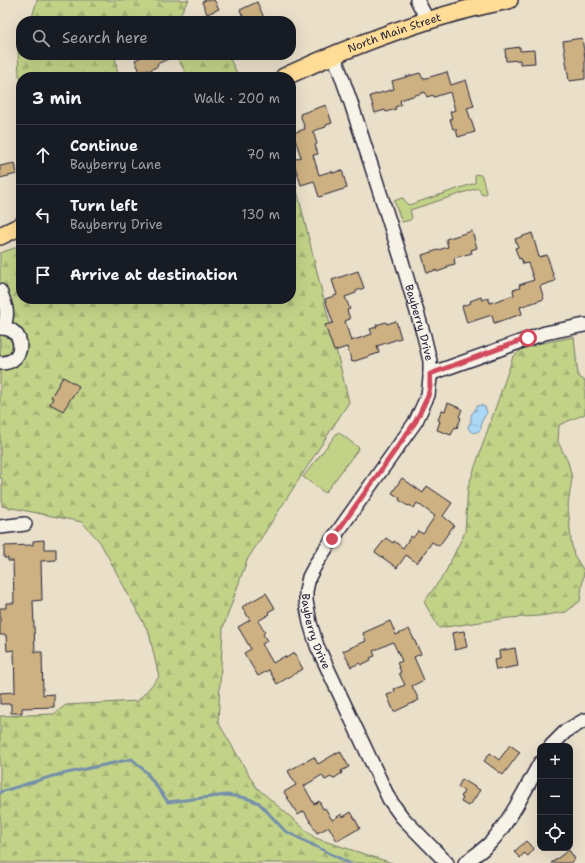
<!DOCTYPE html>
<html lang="en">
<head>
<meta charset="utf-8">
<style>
	:root { --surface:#171b24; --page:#20242c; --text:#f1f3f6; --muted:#9ea1a6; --line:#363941 }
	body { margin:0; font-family:"Shantell Sans",sans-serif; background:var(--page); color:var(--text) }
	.controls { position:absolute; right:12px; bottom:12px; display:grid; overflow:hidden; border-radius:8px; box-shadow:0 4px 16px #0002 }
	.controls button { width:36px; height:36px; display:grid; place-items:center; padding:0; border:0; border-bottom:1px solid var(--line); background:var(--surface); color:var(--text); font:20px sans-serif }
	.stop { position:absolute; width:12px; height:12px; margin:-9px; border:3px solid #d1495b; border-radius:50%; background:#fff }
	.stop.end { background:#d1495b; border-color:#fff; box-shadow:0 1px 4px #0008 }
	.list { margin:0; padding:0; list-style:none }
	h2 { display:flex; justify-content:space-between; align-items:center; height:52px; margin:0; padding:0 16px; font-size:17px }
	h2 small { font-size:13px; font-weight:400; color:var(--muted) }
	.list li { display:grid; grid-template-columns:26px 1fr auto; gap:12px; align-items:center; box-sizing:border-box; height:60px; padding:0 16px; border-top:1px solid var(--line) }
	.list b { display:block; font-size:15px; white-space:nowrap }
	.list p { margin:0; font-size:13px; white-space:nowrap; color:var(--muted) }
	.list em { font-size:13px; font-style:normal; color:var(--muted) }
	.icon { flex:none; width:22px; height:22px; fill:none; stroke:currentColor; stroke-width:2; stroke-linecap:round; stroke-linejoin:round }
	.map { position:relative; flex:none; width:585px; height:863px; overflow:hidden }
	.search { position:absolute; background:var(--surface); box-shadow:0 4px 16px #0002; left:16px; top:16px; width:280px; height:44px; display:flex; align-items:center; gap:10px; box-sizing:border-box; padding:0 14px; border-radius:16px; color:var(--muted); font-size:15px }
	.panel { position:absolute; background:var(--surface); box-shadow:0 4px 16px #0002; left:16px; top:72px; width:280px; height:232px; border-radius:16px }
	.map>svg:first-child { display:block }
	.grass { fill:#c2d388; stroke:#727a62 }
	.forest { fill:url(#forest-firs); stroke:#727a62 }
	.park { fill:url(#park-tufts); stroke:#727a62 }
	.water { fill:url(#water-ripples); stroke:#748fab }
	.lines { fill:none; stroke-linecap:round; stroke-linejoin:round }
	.stream { stroke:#748fab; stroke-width:3 }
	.building { fill:#cdb182; stroke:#22223b }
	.minor-casing { stroke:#22223b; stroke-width:16 }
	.major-casing { stroke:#22223b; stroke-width:20 }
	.minor { stroke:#f7f3e8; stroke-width:13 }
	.major { stroke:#ffdd96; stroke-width:17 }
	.route { stroke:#d1495b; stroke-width:5 }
	.labels { text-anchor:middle; stroke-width:3; stroke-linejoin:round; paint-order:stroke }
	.street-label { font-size:11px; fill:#22223b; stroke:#f7f3e8 }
</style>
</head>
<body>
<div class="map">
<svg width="585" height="863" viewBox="0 0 585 863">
	<defs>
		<pattern id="forest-firs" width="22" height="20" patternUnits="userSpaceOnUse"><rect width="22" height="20" fill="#c2d388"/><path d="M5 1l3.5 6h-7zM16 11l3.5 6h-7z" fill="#a6b576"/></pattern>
		<pattern id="park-tufts" width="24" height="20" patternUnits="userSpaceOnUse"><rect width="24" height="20" fill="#c2d388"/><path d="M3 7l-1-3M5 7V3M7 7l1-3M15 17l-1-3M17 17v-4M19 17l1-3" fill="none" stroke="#a6b576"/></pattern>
		<pattern id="water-ripples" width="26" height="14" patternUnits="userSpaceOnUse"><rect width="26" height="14" fill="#aad8f6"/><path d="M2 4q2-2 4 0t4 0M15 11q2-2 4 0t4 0" fill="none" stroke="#92b9d4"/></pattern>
	</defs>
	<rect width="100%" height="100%" fill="#eadfc9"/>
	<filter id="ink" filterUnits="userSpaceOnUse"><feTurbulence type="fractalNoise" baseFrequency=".025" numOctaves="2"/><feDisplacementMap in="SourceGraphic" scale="8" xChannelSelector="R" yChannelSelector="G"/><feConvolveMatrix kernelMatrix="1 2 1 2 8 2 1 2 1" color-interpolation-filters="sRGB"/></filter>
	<g filter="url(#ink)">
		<path class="grass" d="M 476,174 L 480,175 L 482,176 L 486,192 L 486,194 L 482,195 L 478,188 L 410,210 L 412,218 L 410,220 L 402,222 L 394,201 L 402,198 L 403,198 L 407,204 L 409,205 L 475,183 L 475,176 Z
			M 338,432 L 359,448 L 325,493 L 303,477 Z"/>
		<path class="forest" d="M 37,0 L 189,0 C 184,7 180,13 179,21 L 31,21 Z
			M 21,42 L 21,55 L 115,55 L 118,77 L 21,77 L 21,78 L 19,76 L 18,49 Z
			M 176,55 L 228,55 L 239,77 L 188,77 Z
			M 291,166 L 349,402 L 247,560 L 223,628 L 218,722 L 256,787 L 315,838 L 392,863 L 0,863 L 0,716 L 54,714 L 66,705 L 138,701 L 159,677 L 149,633 L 100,542 L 82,522 L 2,506 L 2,478 L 0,478 L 0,253 L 21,246 L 21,299 L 291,299 Z
			M 574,337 L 578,376 L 585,381 L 585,414 L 559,425 L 558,442 L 568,462 L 572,478 L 568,505 L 571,541 L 574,555 L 584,571 L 580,601 L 566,612 L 539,616 L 508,618 L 439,628 L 424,602 L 445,573 L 465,532 L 468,487 L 513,357 L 526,346 Z"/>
		<path class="park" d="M 0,332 L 5,333 L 14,341 L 12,353 L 0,358 Z"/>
		<path class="water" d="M 481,405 L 485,407 C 488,415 487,412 483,419 C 481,421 481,426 481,429 C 476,434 470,434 468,427 L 471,421 L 471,415 L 475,410 L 477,406 Z"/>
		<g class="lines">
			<path class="stream" d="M 0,792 L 53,776 L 132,759 L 146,772 L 168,802 L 227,795 L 246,798 L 259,803 L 285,831 L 349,863"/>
		</g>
		<path class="building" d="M 206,0 L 214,0 L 219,9 L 207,14 L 202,2 Z
			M 257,2 L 264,18 L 259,21 L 245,21 L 240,10 Z
			M 582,38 L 585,58 L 585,79 L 569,81 L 563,41 Z
			M 520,47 L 520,51 L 534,50 L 535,63 L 520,64 L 520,60 L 506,61 L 505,49 Z
			M 146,55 L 177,55 L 157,64 L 158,66 L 148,71 L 147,69 L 140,72 L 135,60 Z
			M 447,72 L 451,85 L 466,80 L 474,106 L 467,108 L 475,132 L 458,137 L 456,129 L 453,129 L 450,119 L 452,118 L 450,112 L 455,110 L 450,92 L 434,97 L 433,95 L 427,97 L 425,92 L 400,100 L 401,105 L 395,107 L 396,109 L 386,112 L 385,110 L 375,113 L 370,96 L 394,89 L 392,81 L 420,73 L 423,79 Z
			M 326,105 L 332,123 L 326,125 L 326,127 L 313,131 L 317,144 L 315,145 L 318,154 L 313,155 L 319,175 L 332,171 L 333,173 L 342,170 L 347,188 L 319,197 L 314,181 L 301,185 L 293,160 L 301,157 L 293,133 L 305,129 L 300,114 Z
			M 15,163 L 17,174 L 0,178 L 0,166 Z
			M 472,231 L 477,248 L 471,250 L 472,253 L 454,258 L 455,264 L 447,266 L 448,268 L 437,272 L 436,270 L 427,273 L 422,255 L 448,247 L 446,239 Z
			M 532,233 L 539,257 L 547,255 L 555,281 L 540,286 L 544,299 L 520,307 L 522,314 L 494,323 L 492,315 L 467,323 L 462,306 L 471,303 L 470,301 L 481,297 L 482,300 L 488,298 L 490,303 L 514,295 L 513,290 L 520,288 L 519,285 L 534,280 L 528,263 L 523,264 L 521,258 L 519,259 L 515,248 L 518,247 L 515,239 Z
			M 358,271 L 364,288 L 356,291 L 356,293 L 345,297 L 350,309 L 347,310 L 350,319 L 345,321 L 351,341 L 372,334 L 370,329 L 377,327 L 376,325 L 386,322 L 387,324 L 396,321 L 401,338 L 377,346 L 379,353 L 352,362 L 347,347 L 334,351 L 325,325 L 333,323 L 325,299 L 337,295 L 332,280 Z
			M 63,377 L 79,386 L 74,395 L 73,395 L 63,411 L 50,404 L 53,398 L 51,397 Z
			M 448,403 L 462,409 L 459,417 L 461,418 L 457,428 L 455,427 L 451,435 L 437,430 L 440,421 L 438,420 L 442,410 L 445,411 Z
			M 402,478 L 423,493 L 427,486 L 452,503 L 443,516 L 454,525 L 439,546 L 432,542 L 417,563 L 406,555 L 397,568 L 375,552 L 386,538 L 393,543 L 394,541 L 403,548 L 411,536 L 413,538 L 418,531 L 423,534 L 435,516 L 417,503 L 414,508 L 409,505 L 408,506 L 399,500 L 400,498 L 392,493 Z
			M 44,540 L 44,549 L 56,549 L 56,560 L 41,561 L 42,600 L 33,601 L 35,652 L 42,652 L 43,695 L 54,694 L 54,707 L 22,708 L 22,713 L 11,713 L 11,704 L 0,704 L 0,693 L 15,692 L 14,650 L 7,651 L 6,635 L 0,635 L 0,608 L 6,608 L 6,603 L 14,603 L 13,561 L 8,561 L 8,558 L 4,558 L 4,546 L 33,545 L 33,541 Z
			M 266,593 L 275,608 L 268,612 L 270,614 L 258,621 L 265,632 L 263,634 L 267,641 L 262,644 L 273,663 L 285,656 L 286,658 L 294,653 L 303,669 L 277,684 L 269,670 L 258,676 L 244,653 L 251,649 L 238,627 L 250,620 L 242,607 Z
			M 390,621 L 396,635 L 409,629 L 421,654 L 414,657 L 424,680 L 412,686 L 419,700 L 394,712 L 387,695 L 395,692 L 394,689 L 405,685 L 399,673 L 401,672 L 397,663 L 402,661 L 393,642 L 373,651 L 375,656 L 370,658 L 371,660 L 361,665 L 360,663 L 351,667 L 343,651 L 366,641 L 363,633 Z
			M 464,631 L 467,647 L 455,650 L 452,633 Z
			M 515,648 L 518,666 L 496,670 L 494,660 L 500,659 L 499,651 Z
			M 510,745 L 520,752 L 503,775 L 484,761 L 490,753 L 499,760 Z
			M 340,751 L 349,767 L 341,771 L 342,773 L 333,779 L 331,777 L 325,780 L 322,775 L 304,786 L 314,804 L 319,801 L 323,809 L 325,808 L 332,820 L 342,814 L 343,817 L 351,812 L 360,828 L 337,841 L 329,827 L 317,833 L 304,811 L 298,815 L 284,792 L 296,785 L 288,771 L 314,757 L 318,764 Z
			M 462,779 L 480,790 L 471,804 L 470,803 L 468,806 L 461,802 L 463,798 L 461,797 L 464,791 L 458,787 Z
			M 526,841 L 534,849 L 528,856 L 524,853 L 520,858 L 514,852 Z
			M 569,850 L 575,859 L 570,863 L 551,863 Z"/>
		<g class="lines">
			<g class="minor-casing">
				<g id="minor">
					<path d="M 417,0 L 428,21"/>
					<path id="s1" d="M 334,55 L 351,103 L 401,258 L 424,336 L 430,361 L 430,378 L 428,395 L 416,421 L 327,547 L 317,562 L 309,577 L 306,591 L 306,601 L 310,623 L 317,646 L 389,799 L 394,806 L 402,817 L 447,863"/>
					<path d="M 0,291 C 5,304 10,313 3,328"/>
					<path d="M 0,328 C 26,326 27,364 0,363"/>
					<path d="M 430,374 L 545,333 L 585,325"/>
					<path d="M 0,527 L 25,524"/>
					<path d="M 551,746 L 566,731 L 585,720"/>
					<path d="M 465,863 C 474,856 483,850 491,842 C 510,821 526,788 540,763"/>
				</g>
			</g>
			<g class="major-casing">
				<g id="major">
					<path id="s2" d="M 284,77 C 355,44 431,15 509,0"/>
					<path d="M 0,236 L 21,226"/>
				</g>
			</g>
			<use href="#minor" class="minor"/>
			<use href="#major" class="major"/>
		</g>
	</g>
	<g class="lines" filter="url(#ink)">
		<path class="route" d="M 332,539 L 416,421 L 428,396 L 430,387 L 430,374 L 528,338"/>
	</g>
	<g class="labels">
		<g class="street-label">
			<text dy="4" stroke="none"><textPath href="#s2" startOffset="119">North Main Street</textPath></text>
			<text dy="4" stroke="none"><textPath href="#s1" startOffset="281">Bayberry Drive</textPath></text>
			<text dy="4" stroke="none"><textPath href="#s1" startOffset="629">Bayberry Drive</textPath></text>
		</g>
	</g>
</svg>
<div class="controls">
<button>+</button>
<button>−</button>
<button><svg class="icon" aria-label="locate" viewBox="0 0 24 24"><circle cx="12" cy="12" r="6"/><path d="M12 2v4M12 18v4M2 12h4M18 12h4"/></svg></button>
</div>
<div class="stop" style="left:528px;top:338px"></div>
<div class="stop end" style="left:332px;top:539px"></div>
<div class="search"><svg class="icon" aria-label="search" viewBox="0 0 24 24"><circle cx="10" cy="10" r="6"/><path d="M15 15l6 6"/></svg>Search here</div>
<section class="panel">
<h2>3 min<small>Walk · 200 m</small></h2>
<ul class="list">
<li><svg class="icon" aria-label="ahead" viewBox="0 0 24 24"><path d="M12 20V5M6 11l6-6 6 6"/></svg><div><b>Continue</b><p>Bayberry Lane</p></div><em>70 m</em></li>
<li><svg class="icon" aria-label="left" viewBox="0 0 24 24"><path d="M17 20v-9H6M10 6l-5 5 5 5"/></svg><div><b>Turn left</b><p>Bayberry Drive</p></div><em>130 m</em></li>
<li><svg class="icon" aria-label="arrive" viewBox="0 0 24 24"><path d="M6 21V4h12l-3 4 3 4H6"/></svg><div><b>Arrive at destination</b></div></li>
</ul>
</section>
</div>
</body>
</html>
